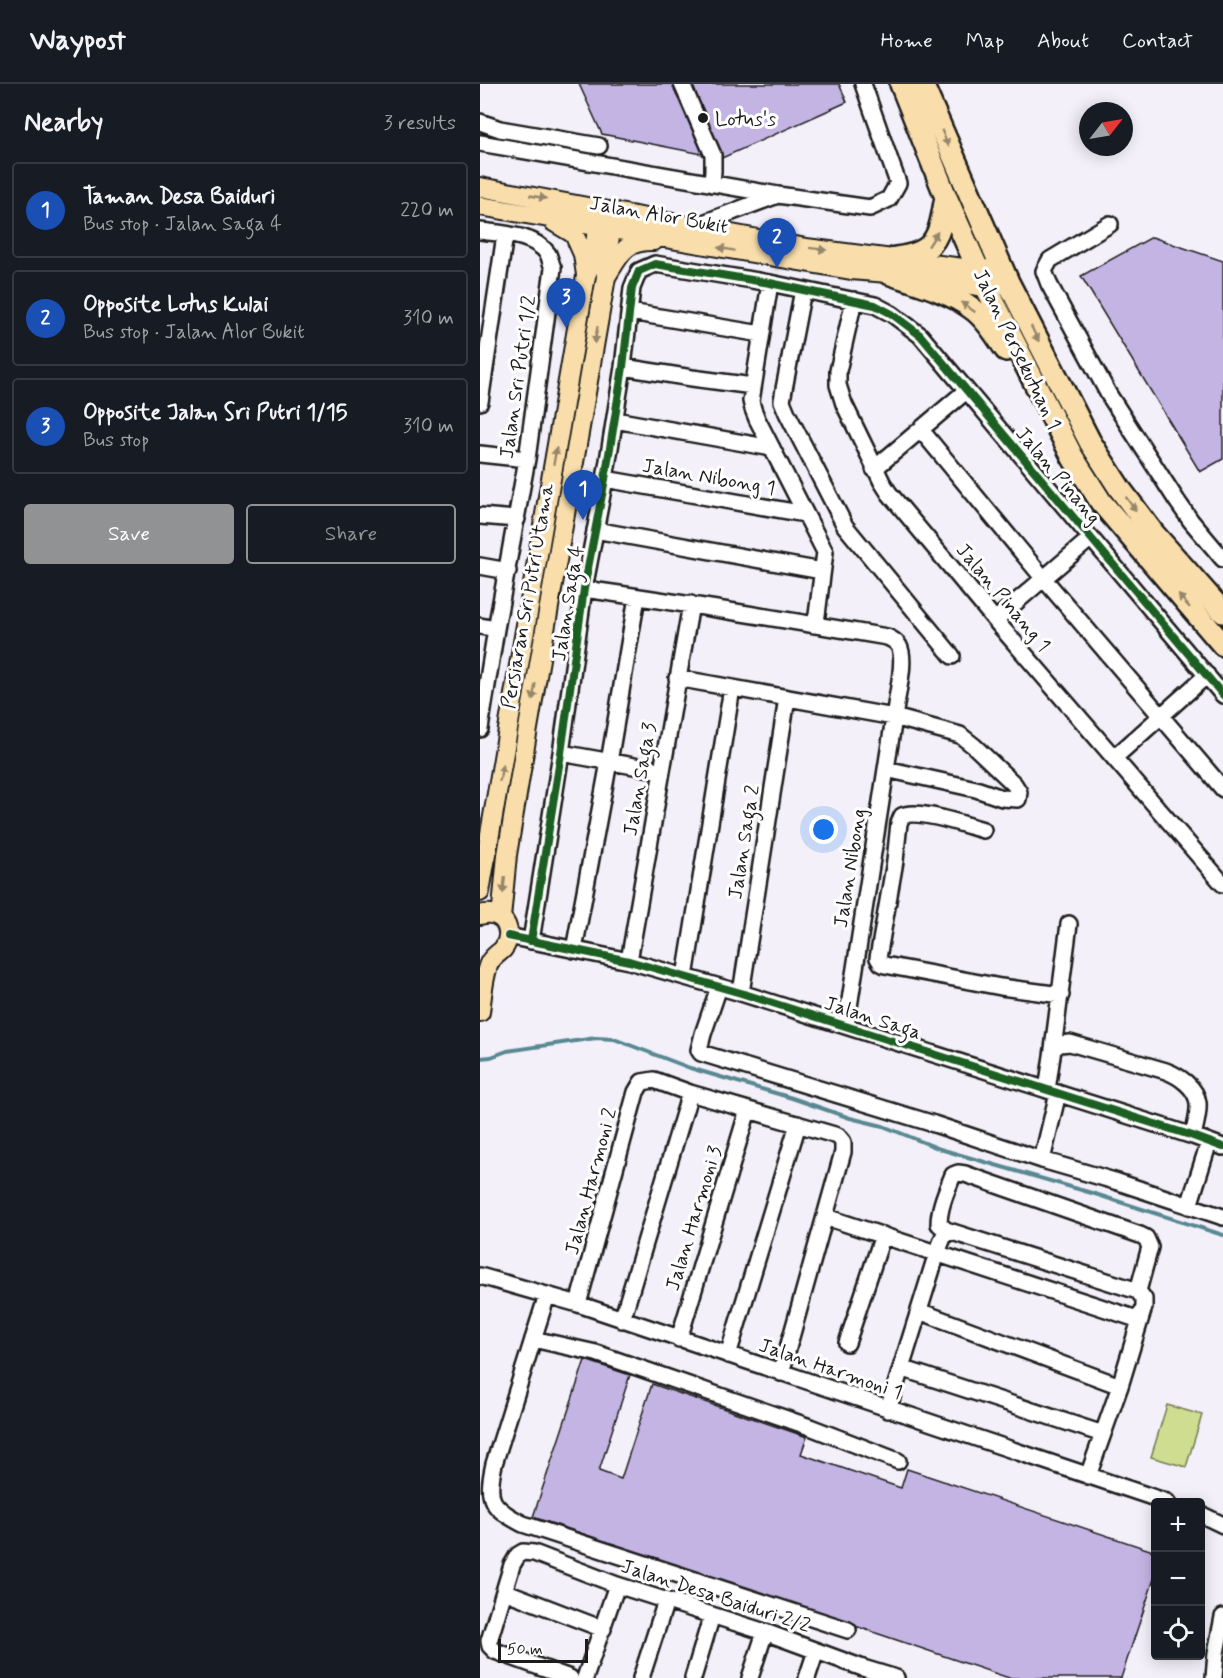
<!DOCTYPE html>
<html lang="en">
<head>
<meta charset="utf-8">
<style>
	:root { --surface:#171b24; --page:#242831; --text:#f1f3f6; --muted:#9ea1a6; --line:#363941; --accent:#919294 }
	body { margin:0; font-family:Mynerve,sans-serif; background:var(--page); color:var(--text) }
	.controls { position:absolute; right:18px; bottom:18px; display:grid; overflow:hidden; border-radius:6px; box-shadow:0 3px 15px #0003 }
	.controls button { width:54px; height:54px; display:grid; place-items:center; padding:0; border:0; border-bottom:2px solid var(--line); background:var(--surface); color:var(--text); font:30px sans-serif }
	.compass { position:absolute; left:599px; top:18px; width:54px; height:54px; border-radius:50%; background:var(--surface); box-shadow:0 3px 15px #0003; rotate:59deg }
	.scale { position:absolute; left:18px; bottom:15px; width:90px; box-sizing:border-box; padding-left:6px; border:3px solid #1c1c1c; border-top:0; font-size:16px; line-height:21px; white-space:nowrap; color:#1c1c1c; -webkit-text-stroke:4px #fff; paint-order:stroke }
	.you { position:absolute; left:344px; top:746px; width:21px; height:21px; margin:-15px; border:4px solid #fff; border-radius:50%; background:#1a73e8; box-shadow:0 0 0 9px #1a73e833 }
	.badge { display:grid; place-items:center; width:39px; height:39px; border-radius:50%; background:var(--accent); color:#fff; font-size:20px; font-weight:700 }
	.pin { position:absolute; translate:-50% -50px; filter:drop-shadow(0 2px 3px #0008) }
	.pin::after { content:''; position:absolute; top:32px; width:21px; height:18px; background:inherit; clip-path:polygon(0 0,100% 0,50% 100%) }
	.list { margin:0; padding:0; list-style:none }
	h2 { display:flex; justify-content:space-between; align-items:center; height:78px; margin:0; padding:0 24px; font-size:26px }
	h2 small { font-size:20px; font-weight:400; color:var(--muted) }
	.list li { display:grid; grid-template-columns:39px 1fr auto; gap:18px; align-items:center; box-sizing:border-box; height:96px; margin:0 12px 12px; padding:0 12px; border:2px solid var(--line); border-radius:6px }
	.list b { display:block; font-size:22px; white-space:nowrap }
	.list p { margin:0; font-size:20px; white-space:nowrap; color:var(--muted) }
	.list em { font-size:20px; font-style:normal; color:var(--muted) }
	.actions { display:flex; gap:12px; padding:18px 24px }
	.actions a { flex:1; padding:14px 0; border:2px solid var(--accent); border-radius:6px; text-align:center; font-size:21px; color:var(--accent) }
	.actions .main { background:var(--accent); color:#fff }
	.icon { flex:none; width:33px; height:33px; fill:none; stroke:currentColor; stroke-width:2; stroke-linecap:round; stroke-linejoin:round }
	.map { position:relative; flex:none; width:743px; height:1594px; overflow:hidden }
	header { display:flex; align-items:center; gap:36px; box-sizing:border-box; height:84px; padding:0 30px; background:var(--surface); border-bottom:2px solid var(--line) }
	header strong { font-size:28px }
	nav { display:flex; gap:33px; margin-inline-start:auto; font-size:21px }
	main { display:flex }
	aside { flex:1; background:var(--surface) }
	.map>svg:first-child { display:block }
	.green { fill:#cedd90; stroke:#757c56; stroke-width:1.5 }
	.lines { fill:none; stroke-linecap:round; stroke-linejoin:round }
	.stream { stroke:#598891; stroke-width:4 }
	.building { fill:#c4b4e4; stroke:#1c1c1c; stroke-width:1.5 }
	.minor-casing { stroke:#1c1c1c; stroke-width:20 }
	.major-casing { stroke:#1c1c1c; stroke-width:22 }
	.highway-casing { stroke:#1c1c1c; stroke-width:26 }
	.minor { stroke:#fff; stroke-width:15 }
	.major { stroke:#f9deab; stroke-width:18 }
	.highway { stroke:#f9deab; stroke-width:21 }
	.cycleway-casing { stroke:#fff; stroke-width:11 }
	.cycleway { stroke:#1b5e20; stroke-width:8 }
	.oneway { fill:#96876b }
	.poi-dot { fill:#1c1c1c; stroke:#fff; stroke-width:2 }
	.labels { text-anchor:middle; stroke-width:6; stroke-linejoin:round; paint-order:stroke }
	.poi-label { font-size:20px; fill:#1c1c1c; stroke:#fff; text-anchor:start }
	.street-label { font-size:20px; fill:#1c1c1c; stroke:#fff }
</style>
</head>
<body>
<header>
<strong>Waypost</strong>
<nav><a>Home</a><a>Map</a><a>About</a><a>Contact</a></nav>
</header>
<main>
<aside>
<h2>Nearby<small>3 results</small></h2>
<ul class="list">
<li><span class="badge" style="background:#1a4fb4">1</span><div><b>Taman Desa Baiduri</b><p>Bus stop · Jalan Saga 4</p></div><em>220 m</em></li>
<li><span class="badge" style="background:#1a4fb4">2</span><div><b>Opposite Lotus Kulai</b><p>Bus stop · Jalan Alor Bukit</p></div><em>310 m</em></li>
<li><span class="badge" style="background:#1a4fb4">3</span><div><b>Opposite Jalan Sri Putri 1/15</b><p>Bus stop</p></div><em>310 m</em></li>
</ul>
<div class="actions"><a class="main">Save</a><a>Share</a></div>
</aside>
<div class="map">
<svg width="743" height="1594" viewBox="0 0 743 1594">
	<rect width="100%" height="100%" fill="#f3f0fa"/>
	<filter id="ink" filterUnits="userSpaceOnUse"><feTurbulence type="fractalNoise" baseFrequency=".0167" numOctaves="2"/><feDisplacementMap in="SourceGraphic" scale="12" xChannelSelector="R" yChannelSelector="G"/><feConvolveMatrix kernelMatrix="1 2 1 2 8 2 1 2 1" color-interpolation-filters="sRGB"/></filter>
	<g filter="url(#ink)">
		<path class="green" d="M 687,1321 L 722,1331 L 706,1383 L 671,1373 Z"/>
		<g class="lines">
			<path class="stream" d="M 0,974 L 11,973 L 27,967 L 116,954 L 134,955 L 210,984 L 312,1014 L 370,1034 L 403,1042 L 460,1065 L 615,1110 L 743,1151"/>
		</g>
		<path class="building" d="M 99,0 L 359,0 L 367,18 L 242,74 L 122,50 Z
			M 672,153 L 743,177 L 743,375 L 720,388 L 601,192 Z
			M 105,1276 L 150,1291 L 119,1387 L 141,1395 L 172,1300 L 327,1353 L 321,1370 L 421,1404 L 427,1385 L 676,1468 L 676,1489 L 641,1594 L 529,1594 L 53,1433 Z"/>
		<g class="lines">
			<g class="minor-casing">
				<path id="minor" d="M 202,0 L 233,71 L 233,87 L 232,100
					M 0,38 L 20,45 L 119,62
					M 0,59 L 298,111 L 390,124 L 409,115 L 418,99 L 383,0
					M 630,140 L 570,176 L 564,187 L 569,200 L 629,311 L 697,417 L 711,437 L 743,475
					M 215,142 L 298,111
					M 0,147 C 22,150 54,150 68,170 C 70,174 71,180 73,184 L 47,375 L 16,545 L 0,645
					M 290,199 L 271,317 L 273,325 L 277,335 L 345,468 L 337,531 L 334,541
					M 323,206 L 304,305 L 302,317 L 307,329 L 365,442 L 472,572
					M 374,216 L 358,287 L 358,301 L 364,320 L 402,398 L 409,409 L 515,536 L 743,800
					M 150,228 L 281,250
					M 143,283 L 212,294 L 273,302
					M 0,318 L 25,151
					M 135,336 L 292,364
					M 441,346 L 564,495 L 743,705
					M 0,370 L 47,375
					M 394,385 L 486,307
					M 125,395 L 325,430
					M 0,432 L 37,435
					M 115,446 L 342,487
					M 0,482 L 28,487
					M 104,505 C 205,519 306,536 407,553 C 412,555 416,557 419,562 C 426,575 418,606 416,621 L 366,942
					M 515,536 L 611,454
					M 0,542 L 16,545
					M 197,594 L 414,633 L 480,651 L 494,662 L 534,700 L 539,708 L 538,715 L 522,714 L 496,705 L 406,685
					M 81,669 L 182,687
					M 634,674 L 727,591
					M 503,746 C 485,741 438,724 422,732 L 419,739 L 415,777 L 398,874 L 401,879 L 405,881 L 521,903 L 581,911
					M 28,852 L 149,877 L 261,909 L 713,1052 L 743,1063
					M 51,857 L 81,669 L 104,505 L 125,395 L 143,283 L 152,204 L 159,187 L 175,180 L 290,199 L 395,221 L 412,230 L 440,251 L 743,611
					M 94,866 L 129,678 L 157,513
					M 149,877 L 211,520
					M 205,893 L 252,604
					M 239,903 L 223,950 L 219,966 L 221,969 L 454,1040 L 562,1076
					M 261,909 L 307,614
					M 573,965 L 589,840
					M 567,1006 L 573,965 L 580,960 L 590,959 L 686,987 C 699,992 716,1003 718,1019 C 719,1030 715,1042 713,1052
					M 578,1009 L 562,1076 L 638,1098 L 743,1133
					M 709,1122 L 729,1058
					M 346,1133 L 660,1236
					M 466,1146 L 658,1207
					M 0,1192 L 98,1220 L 687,1418
					M 67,1211 L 14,1380 C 6,1416 10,1423 43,1440 L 368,1546
					M 98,1220 L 156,1008 L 162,998 L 174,996 L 210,1009 L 358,1052 L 363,1058 L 363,1068 L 301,1289
					M 439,1227 L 640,1302
					M 142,1236 L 210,1009
					M 53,1255 L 116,1269 L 330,1343 L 418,1377
					M 199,1255 L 268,1026
					M 367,1259 L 403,1151
					M 248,1271 L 318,1040
					M 421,1284 L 623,1350
					M 408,1326 L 457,1169 L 466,1146 L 459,1140 C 459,1123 467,1106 473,1091 L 478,1089 L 485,1090 L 660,1151 L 666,1154 L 670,1163 L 658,1207 L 664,1215 L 664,1223 L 640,1302 L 608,1392
					M 720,1430 L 743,1441
					M 24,1507 L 123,1545
					M 90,1594 L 15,1567 L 10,1562 L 9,1557 L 32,1481 L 38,1471 L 43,1468 L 54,1469 L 137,1501 L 285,1548 L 383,1584 L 416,1594
					M 105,1594 L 137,1501
					M 161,1594 L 186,1517
					M 213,1594 L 232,1531
					M 270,1594 L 285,1548
					M 327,1594 L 336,1567
					M 734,1594 L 736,1569 L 743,1533"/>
			</g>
			<g class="major-casing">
				<path id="major" d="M 0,103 L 326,164 L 499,186 L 522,184
					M 0,122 L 371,186 L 408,189 L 506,203 L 518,201
					M 74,138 L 94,150 L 103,170 L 106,191
					M 126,193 C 140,171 144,156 174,157
					M 0,808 L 106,192 L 113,173 L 120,126
					M 0,831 C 8,829 16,829 22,835 C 30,843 30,856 23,865 C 17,871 11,873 8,882 C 3,896 2,913 0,928
					M 21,834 L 27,771 L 46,656 L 126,193 L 125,175 L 136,128"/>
			</g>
			<g class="highway-casing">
				<path id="highway" d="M 421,0 L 466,113 L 506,203 L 593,374 L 621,418 L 743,561
					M 442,0 L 528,198 L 610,358 L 640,405 L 674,450 L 743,528
					M 416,174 C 424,173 433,171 440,168 C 461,159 462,133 466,113
					M 408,189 C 434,198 468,207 490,223 C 505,233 516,251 526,266"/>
			</g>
			<use href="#minor" class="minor"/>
			<use href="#major" class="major"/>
			<use href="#highway" class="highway"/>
			<g class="cycleway-casing">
				<path id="cycleway" d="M 28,852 L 149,877 L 261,909 L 713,1052 L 743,1063
					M 51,857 L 81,669 L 104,505 L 125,395 L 143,283 L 152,204 L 159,187 L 175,180 L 290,199 L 395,221 L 412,230 L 440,251 L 743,611"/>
			</g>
			<use href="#cycleway" class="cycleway"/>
		</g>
		<defs><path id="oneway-solid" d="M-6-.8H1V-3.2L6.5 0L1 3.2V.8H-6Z" transform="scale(1.5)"/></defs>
		<g class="oneway">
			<use href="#oneway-solid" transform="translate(465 54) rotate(67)"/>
			<use href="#oneway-solid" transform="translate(58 113) rotate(11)"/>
			<use href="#oneway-solid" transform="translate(453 155) rotate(-57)"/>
			<use href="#oneway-solid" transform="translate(246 165) rotate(-170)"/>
			<use href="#oneway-solid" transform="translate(338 165) rotate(7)"/>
			<use href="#oneway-solid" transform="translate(488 223) rotate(-145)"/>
			<use href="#oneway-solid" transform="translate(555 250) rotate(63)"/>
			<use href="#oneway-solid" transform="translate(116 251) rotate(100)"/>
			<use href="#oneway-solid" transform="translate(75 372) rotate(-80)"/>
			<use href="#oneway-solid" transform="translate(651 420) rotate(53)"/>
			<use href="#oneway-solid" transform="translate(704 517) rotate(-131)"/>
			<use href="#oneway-solid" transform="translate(54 608) rotate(100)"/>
			<use href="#oneway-solid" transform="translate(21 689) rotate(-80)"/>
			<use href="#oneway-solid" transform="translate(24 801) rotate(96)"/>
		</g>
	</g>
	<circle class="poi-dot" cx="223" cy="34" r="6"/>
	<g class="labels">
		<g class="poi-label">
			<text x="235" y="41">Lotus's</text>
		</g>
		<g class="street-label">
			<text transform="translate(179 130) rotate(10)" y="7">Jalan Alor Bukit</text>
			<text transform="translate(538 265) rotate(64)" y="7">Jalan Persekutuan 1</text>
			<text transform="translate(37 293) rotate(-82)" y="7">Jalan Sri Putri 1/2</text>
			<text transform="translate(579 391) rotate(50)" y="7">Jalan Pinang</text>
			<text transform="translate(229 392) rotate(10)" y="7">Jalan Nibong 1</text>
			<text transform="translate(47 512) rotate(-80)" y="7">Persiaran Sri Putri Utama</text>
			<text transform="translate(524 513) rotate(50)" y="7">Jalan Pinang 1</text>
			<text transform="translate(87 519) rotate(-81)" y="7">Jalan Saga 4</text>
			<text transform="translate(159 695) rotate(-80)" y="7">Jalan Saga 3</text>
			<text transform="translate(263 758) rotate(-81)" y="7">Jalan Saga 2</text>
			<text transform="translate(369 784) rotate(-81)" y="7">Jalan Nibong</text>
			<text transform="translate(393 933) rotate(18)" y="7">Jalan Saga</text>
			<text transform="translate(110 1097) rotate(-75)" y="7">Jalan Harmoni 2</text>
			<text transform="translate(213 1134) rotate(-73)" y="7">Jalan Harmoni 3</text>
			<text transform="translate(351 1284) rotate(19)" y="7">Jalan Harmoni 1</text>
			<text transform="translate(236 1511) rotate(18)" y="7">Jalan Desa Baiduri 2/2</text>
		</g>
	</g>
</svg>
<div class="controls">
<button>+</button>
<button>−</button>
<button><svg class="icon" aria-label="locate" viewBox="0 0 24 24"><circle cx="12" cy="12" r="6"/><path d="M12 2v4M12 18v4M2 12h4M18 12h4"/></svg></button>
</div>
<svg class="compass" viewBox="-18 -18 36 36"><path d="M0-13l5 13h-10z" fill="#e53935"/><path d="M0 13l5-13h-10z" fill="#9ea1a6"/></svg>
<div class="scale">50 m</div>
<div class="you"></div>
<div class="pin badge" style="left:103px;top:436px;background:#1a4fb4">1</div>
<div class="pin badge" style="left:297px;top:184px;background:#1a4fb4">2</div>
<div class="pin badge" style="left:86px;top:244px;background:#1a4fb4">3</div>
</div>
</main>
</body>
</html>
